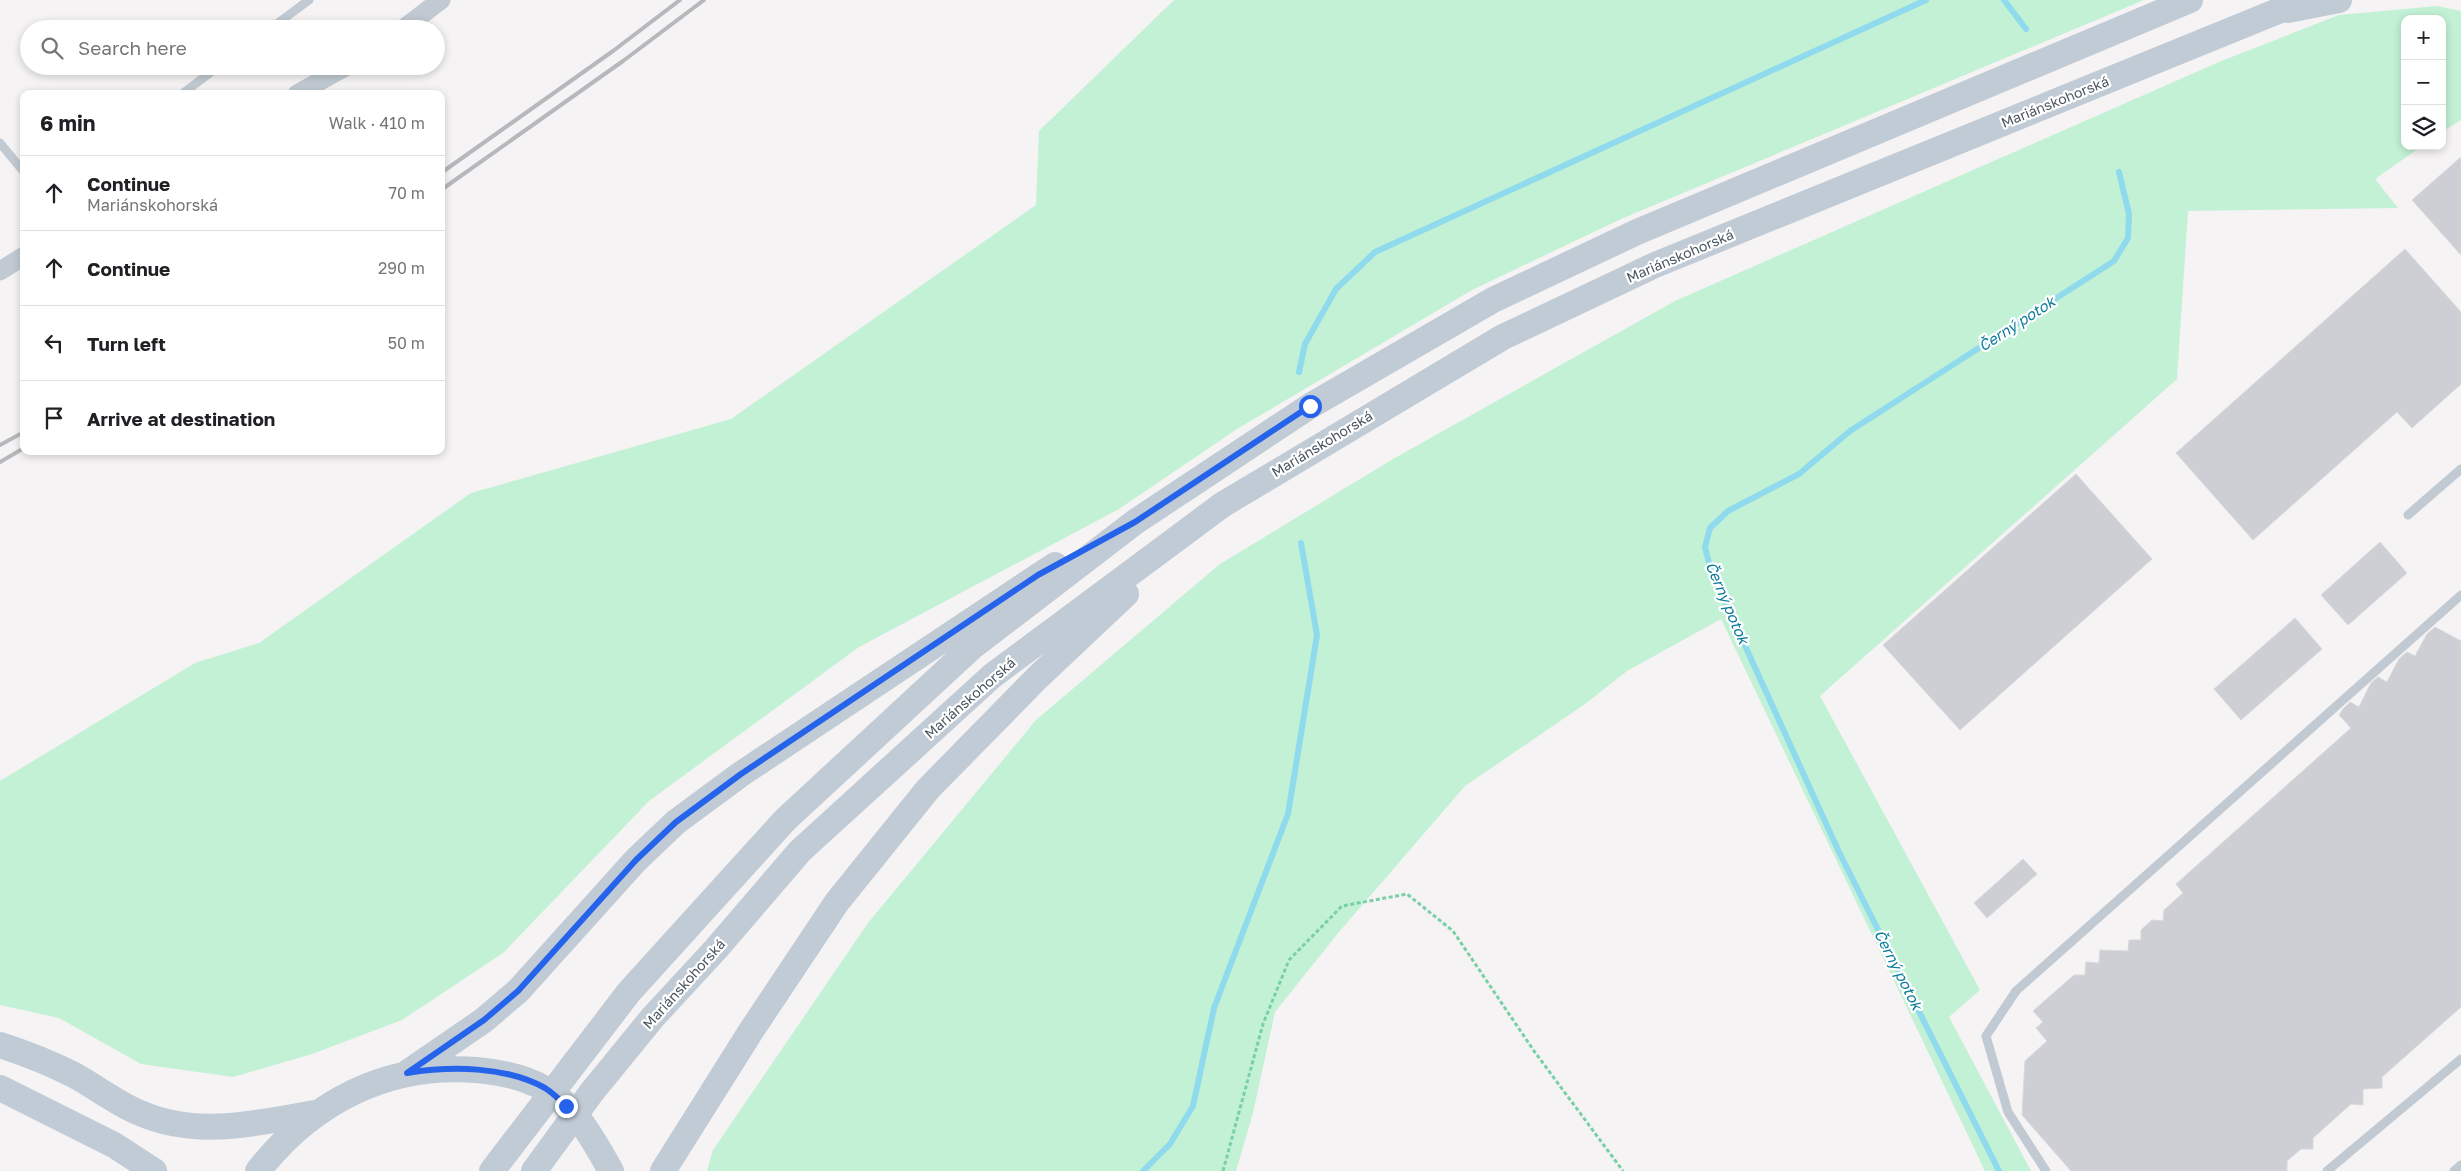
<!DOCTYPE html>
<html lang="en">
<head>
<meta charset="utf-8">
<style>
	:root { --surface:#fff; --page:#f6f6f6; --text:#202124; --muted:#757577; --line:#e0e0e0 }
	body { margin:0; font-family:"Golos Text",sans-serif; background:var(--page); color:var(--text) }
	.controls { position:absolute; right:15px; top:15px; display:grid; overflow:hidden; border-radius:10px; box-shadow:0 2px 8px #0003 }
	.controls button { width:45px; height:45px; display:grid; place-items:center; padding:0; border:0; border-bottom:1px solid var(--line); background:var(--surface); color:var(--text); font:25px sans-serif }
	.stop { position:absolute; width:15px; height:15px; margin:-11px; border:4px solid #2563eb; border-radius:50%; background:#fff }
	.stop.end { background:#2563eb; border-color:#fff; box-shadow:0 1px 5px #0008 }
	.list { margin:0; padding:0; list-style:none }
	h2 { display:flex; justify-content:space-between; align-items:center; height:65px; margin:0; padding:0 20px; font-size:21px }
	h2 small { font-size:16px; font-weight:400; color:var(--muted) }
	.list li { display:grid; grid-template-columns:32px 1fr auto; gap:15px; align-items:center; box-sizing:border-box; height:75px; padding:0 20px; border-top:1px solid var(--line) }
	.list b { display:block; font-size:19px; white-space:nowrap }
	.list p { margin:0; font-size:16px; white-space:nowrap; color:var(--muted) }
	.list em { font-size:16px; font-style:normal; color:var(--muted) }
	.icon { flex:none; width:28px; height:28px; fill:none; stroke:currentColor; stroke-width:2; stroke-linecap:round; stroke-linejoin:round }
	.map { position:relative; flex:none; width:2461px; height:1171px; overflow:hidden }
	.search { position:absolute; background:var(--surface); box-shadow:0 2px 8px #0003; left:20px; top:20px; width:425px; height:55px; display:flex; align-items:center; gap:12px; box-sizing:border-box; padding:0 18px; border-radius:28px; color:var(--muted); font-size:19px }
	.panel { position:absolute; background:var(--surface); box-shadow:0 2px 8px #0003; left:20px; top:90px; width:425px; height:365px; border-radius:10px }
	.map>svg:first-child { display:block }
	.green { fill:#c3f1d5 }
	.lines { fill:none; stroke-linecap:round; stroke-linejoin:round }
	.stream { stroke:#90daee; stroke-width:6 }
	.building { fill:#cdcfd5; stroke:#d7d9de }
	.path { stroke:#7ad0a6; stroke-width:3; stroke-dasharray:4 2.5; stroke-linecap:butt }
	.lane { stroke:#c1cad2; stroke-width:9 }
	.street { stroke:#c1cad2; stroke-width:19 }
	.secondary { stroke:#c1cbd6; stroke-width:26 }
	.rail { stroke:#b5b8bd; stroke-width:4 }
	.route { stroke:#2563eb; stroke-width:6 }
	.labels { text-anchor:middle; stroke-width:4.5; stroke-linejoin:round; paint-order:stroke }
	.street-label { font-size:14px; fill:#4a5661; stroke:#fff }
	.water-label { font-size:15px; font-style:italic; fill:#0c7c9b; stroke:#fff }
</style>
</head>
<body>
<div class="map">
<svg width="2461" height="1171" viewBox="0 0 2461 1171">
	<rect width="100%" height="100%" fill="#f5f3f3"/>
	<path class="green" d="M 1174,0 L 2144,0 L 1621,219 L 1472,290 L 1237,429 L 1119,509 L 859,647 L 649,801 L 503,953 L 402,1020 L 312,1054 L 233,1077 L 141,1064 L 59,1018 L 0,1005 L 0,781 L 195,663 L 259,643 L 471,493 L 731,419 L 1036,205 L 1039,131 Z
		M 2437,6 L 2461,11 L 2461,120 L 2442,132 L 2442,19 L 2405,19 L 2405,146 L 2422,146 L 2375,179 L 2398,208 L 2188,211 L 2177,379 L 1820,696 L 1980,990 L 1949,1017 L 2031,1171 L 1985,1171 L 1721,619 L 1627,671 L 1585,704 L 1465,786 L 1339,932 L 1275,1012 L 1253,1113 L 1236,1171 L 707,1171 L 713,1150 L 868,923 L 1036,720 L 1220,564 L 1393,459 L 1675,301 L 2219,62 L 2339,15 Z"/>
	<g class="lines">
		<path class="stream" d="M 2004,0 L 2026,29
			M 1299,372 L 1305,344 L 1336,289 L 1375,252 L 1926,0
			M 1143,1171 L 1170,1144 L 1193,1106 L 1214,1008 L 1288,814 L 1317,635 L 1301,543
			M 1999,1171 L 1839,852 L 1711,571 L 1705,547 L 1710,528 L 1728,511 L 1799,474 L 1850,431 L 2114,261 L 2128,238 L 2129,214 L 2119,172"/>
	</g>
	<path class="building" d="M 2461,157 L 2461,255 L 2412,200 Z
		M 2405,249 L 2461,312 L 2461,384 L 2412,428 L 2397,412 L 2253,540 L 2176,453 Z
		M 2076,474 L 2152,559 L 1960,730 L 1883,645 Z
		M 2380,542 L 2407,573 L 2348,625 L 2321,595 Z
		M 2295,618 L 2322,649 L 2241,720 L 2214,689 Z
		M 2435,627 L 2461,641 L 2461,1007 L 2382,1077 L 2382,1088 L 2363,1089 L 2363,1105 L 2351,1104 L 2313,1138 L 2313,1149 L 2301,1149 L 2287,1161 L 2287,1171 L 2071,1171 L 2022,1115 L 2025,1061 L 2047,1041 L 2036,1028 L 2043,1022 L 2033,1011 L 2074,975 L 2085,975 L 2086,962 L 2099,963 L 2100,950 L 2128,951 L 2129,940 L 2141,940 L 2141,930 L 2152,920 L 2163,921 L 2164,910 L 2183,893 L 2176,884 L 2351,728 L 2339,715 L 2343,709 L 2350,702 L 2359,707 L 2371,683 L 2378,677 L 2387,682 L 2399,659 L 2407,652 L 2415,656 L 2427,634 Z
		M 2023,859 L 2037,874 L 1987,918 L 1974,903 Z"/>
	<g class="lines">
		<path class="path" d="M 1223,1171 L 1263,1024 L 1289,960 L 1342,906 L 1407,894 L 1453,931 L 1534,1051 L 1623,1171"/>
		<path class="lane" d="M 270,29 L 309,0
			M 182,94 L 219,66
			M 0,143 L 24,172
			M 2408,515 L 2461,469
			M 2046,1171 L 2008,1112 L 1986,1036 L 2016,991 L 2461,595
			M 2327,1171 L 2461,1059
			M 2454,1171 L 2461,1165"/>
		<path class="street" d="M 403,29 L 441,0
			M 297,94 L 347,66
			M 0,271 L 24,256"/>
		<path class="secondary" d="M 2288,10 L 2339,0
			M 0,1045 C 25,1053 50,1063 74,1075 C 96,1087 116,1103 140,1113 C 197,1138 257,1123 315,1113
			M 407,1073 L 484,1020 L 518,991 L 636,860 L 676,822 L 741,774 L 1055,565
			M 0,1088 L 114,1145 L 154,1171
			M 258,1171 C 312,1102 387,1063 476,1070 C 499,1072 525,1077 545,1089 C 576,1106 594,1141 611,1171
			M 492,1171 L 629,992 L 785,820 L 972,647 L 1135,522 L 1310,406 L 1493,300 L 1637,232 L 2190,0
			M 534,1171 L 591,1093 L 653,1017 L 715,950 L 800,851 L 992,676 L 1222,505 L 1503,337 L 1655,265 L 2305,0
			M 663,1171 L 751,1031 L 837,902 L 928,789 L 1037,678 L 1126,594"/>
		<path class="rail" d="M 441,173 L 613,51 L 680,0
			M 441,190 L 623,61 L 704,0
			M 0,445 L 24,432
			M 0,462 L 24,448"/>
	</g>
	<g class="lines">
		<path class="route" d="M 566,1106 C 560,1100 553,1093 545,1088 C 505,1066 451,1066 407,1073 L 484,1020 L 518,991 L 636,860 L 676,822 L 741,774 L 1038,575 L 1135,522 L 1310,406"/>
	</g>
	<g class="labels">
		<g class="street-label">
			<text transform="translate(2055 102) rotate(-22)" y="5">Mariánskohorská</text>
			<text transform="translate(1680 256) rotate(-23)" y="5">Mariánskohorská</text>
			<text transform="translate(1322 444) rotate(-31)" y="5">Mariánskohorská</text>
			<text transform="translate(970 698) rotate(-41)" y="5">Mariánskohorská</text>
			<text transform="translate(684 984) rotate(-48)" y="5">Mariánskohorská</text>
		</g>
		<g class="water-label">
			<text transform="translate(2017 324) rotate(-33)" y="5">Černý potok</text>
			<text transform="translate(1727 603) rotate(67)" y="5">Černý potok</text>
			<text transform="translate(1898 970) rotate(63)" y="5">Černý potok</text>
		</g>
	</g>
</svg>
<div class="controls">
<button>+</button>
<button>−</button>
<button><svg class="icon" aria-label="layers" viewBox="0 0 24 24"><path d="M12 4l9 5-9 5-9-5zM3 14l9 5 9-5"/></svg></button>
</div>
<div class="stop" style="left:1310px;top:406px"></div>
<div class="stop end" style="left:566px;top:1106px"></div>
<div class="search"><svg class="icon" aria-label="search" viewBox="0 0 24 24"><circle cx="10" cy="10" r="6"/><path d="M15 15l6 6"/></svg>Search here</div>
<section class="panel">
<h2>6 min<small>Walk · 410 m</small></h2>
<ul class="list">
<li><svg class="icon" aria-label="ahead" viewBox="0 0 24 24"><path d="M12 20V5M6 11l6-6 6 6"/></svg><div><b>Continue</b><p>Mariánskohorská</p></div><em>70 m</em></li>
<li><svg class="icon" aria-label="ahead" viewBox="0 0 24 24"><path d="M12 20V5M6 11l6-6 6 6"/></svg><div><b>Continue</b></div><em>290 m</em></li>
<li><svg class="icon" aria-label="left" viewBox="0 0 24 24"><path d="M17 20v-9H6M10 6l-5 5 5 5"/></svg><div><b>Turn left</b></div><em>50 m</em></li>
<li><svg class="icon" aria-label="arrive" viewBox="0 0 24 24"><path d="M6 21V4h12l-3 4 3 4H6"/></svg><div><b>Arrive at destination</b></div></li>
</ul>
</section>
</div>
</body>
</html>
